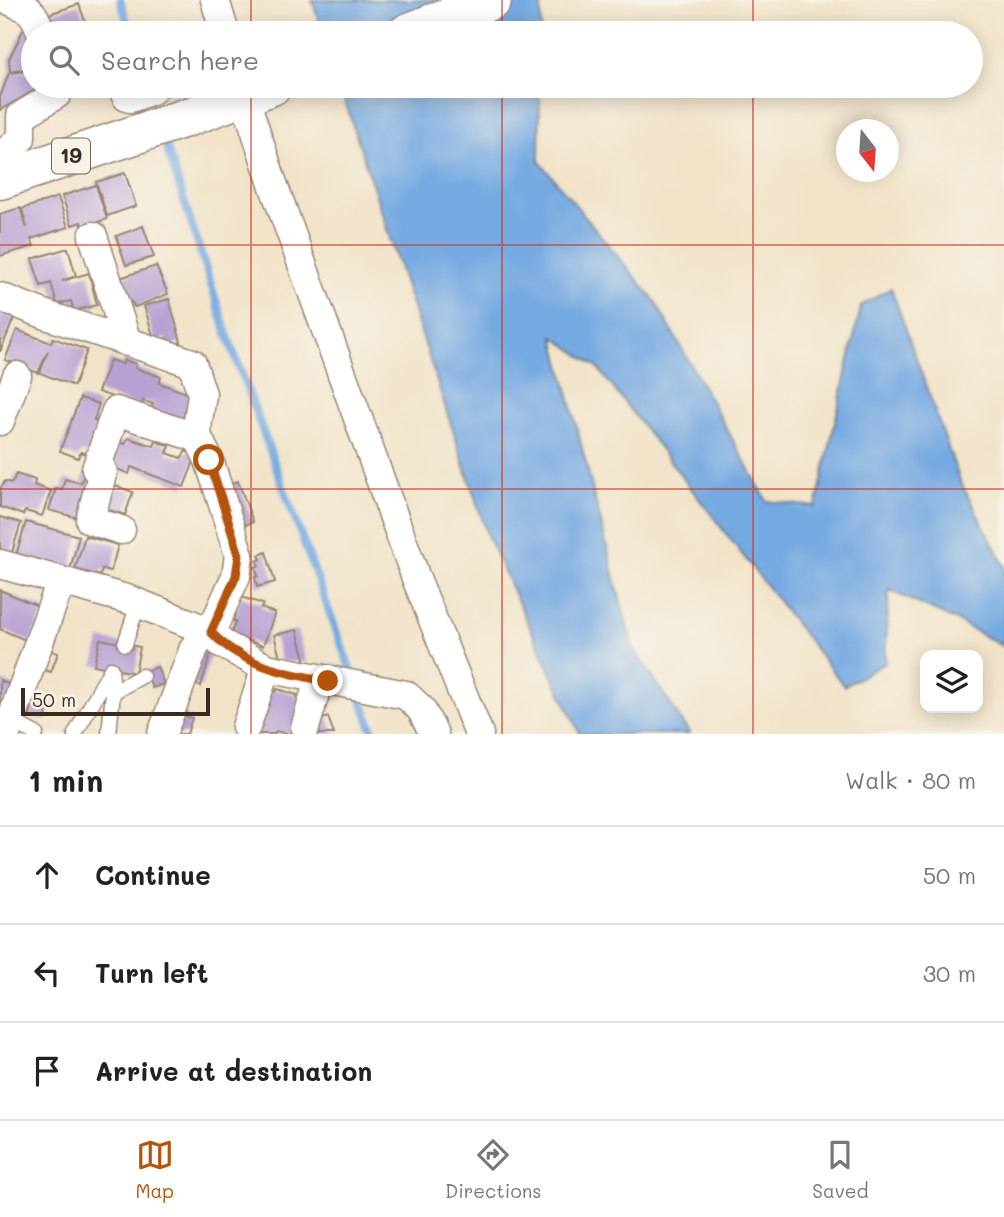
<!DOCTYPE html>
<html lang="en">
<head>
<meta charset="utf-8">
<style>
	:root { --surface:#fff; --page:#f2f2f2; --text:#222; --muted:#767676; --line:#e0e0e0; --accent:#b45309 }
	body { margin:0; font-family:Mali,sans-serif; background:var(--page); color:var(--text) }
	.controls { position:absolute; right:21px; bottom:21px; display:grid; overflow:hidden; border-radius:14px; box-shadow:0 4px 18px #0003 }
	.controls button { width:63px; height:63px; display:grid; place-items:center; padding:0; border:0; border-bottom:2px solid var(--line); background:var(--surface); color:var(--text); font:35px sans-serif }
	.compass { position:absolute; left:836px; top:119px; width:63px; height:63px; border-radius:50%; background:var(--surface); box-shadow:0 4px 18px #0003; rotate:163deg }
	.scale { position:absolute; left:21px; bottom:18px; width:189px; box-sizing:border-box; padding-left:7px; border:4px solid #3b2a1e; border-top:0; font-size:19px; line-height:24px; white-space:nowrap; color:#3b2a1e; -webkit-text-stroke:5px #f7f3e8; paint-order:stroke }
	.stop { position:absolute; width:21px; height:21px; margin:-16px; border:5px solid #b45309; border-radius:50%; background:#fff }
	.stop.end { background:#b45309; border-color:#fff; box-shadow:0 2px 7px #0008 }
	.list { margin:0; padding:0; list-style:none }
	h2 { display:flex; justify-content:space-between; align-items:center; height:91px; margin:0; padding:0 28px; font-size:30px }
	h2 small { font-size:23px; font-weight:400; color:var(--muted) }
	.list li { display:grid; grid-template-columns:46px 1fr auto; gap:21px; align-items:center; box-sizing:border-box; height:98px; padding:0 28px; border-top:2px solid var(--line) }
	.list b { display:block; font-size:26px; white-space:nowrap }
	.list em { font-size:23px; font-style:normal; color:var(--muted) }
	.icon { flex:none; width:38px; height:38px; fill:none; stroke:currentColor; stroke-width:2; stroke-linecap:round; stroke-linejoin:round }
	.map { position:relative; flex:none; width:1004px; height:734px; overflow:hidden }
	.search { position:absolute; background:var(--surface); box-shadow:0 4px 18px #0003; left:21px; right:21px; top:21px; height:77px; display:flex; align-items:center; gap:18px; box-sizing:border-box; padding:0 24px; border-radius:38px; color:var(--muted); font-size:26px }
	.sheet { height:385px; background:var(--surface) }
	nav { display:flex; justify-content:space-around; align-items:center; box-sizing:border-box; height:98px; border-top:2px solid var(--line); background:var(--surface); font-size:19px; color:var(--muted) }
	nav a { display:grid; justify-items:center; gap:4px }
	nav .on { color:var(--accent) }
	.map>svg:first-child { display:block }
	.water { fill:#74a9e1; stroke:#586a80; stroke-width:2 }
	.lines { fill:none; stroke-linecap:round; stroke-linejoin:round }
	.stream { stroke:#74a9e1; stroke-width:8 }
	.building { fill:#b7a1d3 }
	.lane-casing { stroke:#968673; stroke-width:17 }
	.street-casing { stroke:#968673; stroke-width:31 }
	.primary-casing { stroke:#968673; stroke-width:41 }
	.lane { stroke:#fff; stroke-width:14 }
	.street { stroke:#fff; stroke-width:28 }
	.primary { stroke:#fff; stroke-width:38 }
	.route { stroke:#b45309; stroke-width:9 }
	.grid { fill:none; stroke:#c8321e; stroke-width:2; stroke-opacity:0.55 }
	.labels { text-anchor:middle; stroke-width:7; stroke-linejoin:round; paint-order:stroke }
	.shield { fill:#f7f3e8; stroke:#73665b; stroke-width:2 }
	.shield-label { font-size:21px; font-weight:bold; fill:#3b2a1e }
</style>
</head>
<body>
<div class="map">
<svg width="1004" height="734" viewBox="0 0 1004 734">
	<rect width="100%" height="100%" fill="#f7f3e8"/>
	<filter id="ink" filterUnits="userSpaceOnUse"><feTurbulence type="fractalNoise" baseFrequency=".0143" numOctaves="2"/><feDisplacementMap in="SourceGraphic" scale="14" xChannelSelector="R" yChannelSelector="G"/><feConvolveMatrix kernelMatrix="1 2 1 2 8 2 1 2 1" color-interpolation-filters="sRGB"/></filter>
	<filter id="wash" filterUnits="userSpaceOnUse"><feTurbulence type="fractalNoise" baseFrequency=".00686" numOctaves="4" result="noise"/><feDisplacementMap in="SourceGraphic" scale="28" xChannelSelector="R" yChannelSelector="G"/><feGaussianBlur stdDeviation="1.57" result="paint"/><feColorMatrix in="noise" values="0 0 0 0 0 0 0 0 0 0 0 0 0 0 0 0 0 1.4 0 .05"/><feComposite in="paint" operator="in"/></filter>
	<g filter="url(#wash)">
		<rect width="100%" height="100%" fill="#f1e3c8"/>
		<path class="water" d="M 312,0 L 539,0 L 541,7 L 541,33 L 323,33 Z
			M 340,86 L 540,86 L 539,161 L 655,301 L 767,501 L 816,507 L 861,306 L 891,288 L 960,481 L 1004,565 L 1004,647 L 957,621 L 889,590 L 885,663 L 844,686 L 597,367 L 554,337 L 632,646 L 690,734 L 580,734 L 489,540 Z"/>
		<g class="lines">
			<path class="stream" d="M 120,0 L 131,33
				M 163,136 L 227,334 L 354,679
				M 358,691 L 374,734"/>
		</g>
		<g id="blocks">
			<path class="building" d="M 79,4 L 88,30 L 80,33 L 52,33 L 46,15 Z
				M 25,26 L 33,33 L 33,68 L 10,72 L 9,59 Z
				M 33,70 L 33,86 L 42,86 L 0,110 L 0,97 L 9,73 Z
				M 125,173 L 136,206 L 107,216 L 96,182 Z
				M 96,185 L 107,219 L 83,227 L 81,222 L 72,225 L 62,196 Z
				M 58,197 L 68,227 L 31,239 L 34,246 L 0,256 L 0,214 L 20,208 L 27,228 L 22,209 Z
				M 143,226 L 154,257 L 126,265 L 116,236 Z
				M 68,248 L 76,276 L 62,281 L 89,273 L 97,305 L 74,311 L 71,301 L 57,304 L 51,283 L 41,286 L 32,259 Z
				M 156,266 L 168,294 L 135,307 L 131,302 L 125,301 L 120,278 Z
				M 169,299 L 181,342 L 168,346 L 166,338 L 155,342 L 144,306 Z
				M 0,313 L 14,318 L 0,352 Z
				M 17,330 L 51,343 L 53,338 L 87,350 L 74,386 L 40,373 L 48,351 L 38,373 L 5,360 Z
				M 110,360 L 123,364 L 124,360 L 136,364 L 135,368 L 161,377 L 159,383 L 192,395 L 183,422 L 150,411 L 153,404 L 143,401 L 141,407 L 98,392 Z
				M 80,398 L 99,404 L 94,420 L 99,422 L 87,454 L 81,452 L 78,458 L 60,451 Z
				M 128,438 L 154,446 L 156,441 L 170,446 L 167,453 L 181,458 L 186,451 L 196,456 L 184,487 L 131,467 L 129,474 L 105,464 L 113,440 L 125,444 Z
				M 85,472 L 98,476 L 85,520 L 49,510 L 56,488 L 62,489 L 65,479 L 81,483 Z
				M 16,474 L 35,480 L 34,485 L 51,491 L 42,516 L 25,511 L 23,515 L 0,507 L 0,489 L 5,481 L 12,483 Z
				M 238,481 L 253,522 L 245,525 L 238,504 L 233,504 L 227,485 Z
				M 105,482 L 133,492 L 125,515 L 96,506 Z
				M 0,517 L 21,523 L 10,558 L 0,555 Z
				M 26,522 L 79,536 L 69,574 L 15,559 Z
				M 85,536 L 118,545 L 111,571 L 102,569 L 100,576 L 75,569 Z
				M 266,552 L 275,582 L 257,587 L 255,577 L 258,576 L 255,567 L 259,566 L 257,561 L 261,559 L 259,555 Z
				M 0,590 L 45,609 L 30,642 L 0,629 Z
				M 241,597 L 263,604 L 261,608 L 275,613 L 263,646 L 231,634 L 236,621 L 233,621 Z
				M 297,630 L 306,662 L 281,661 L 274,635 Z
				M 100,639 L 140,647 L 135,673 L 94,665 Z
				M 199,646 L 212,649 L 201,686 L 188,683 Z
				M 46,649 L 58,653 L 51,672 L 40,669 Z
				M 157,667 L 164,684 L 152,688 L 146,671 Z
				M 0,680 L 17,688 L 0,716 Z
				M 277,689 L 297,695 L 296,698 L 303,700 L 299,734 L 286,734 L 276,731 L 275,734 L 256,734 L 270,690 L 276,692 Z
				M 33,699 L 48,700 L 46,719 L 30,717 Z
				M 176,713 L 192,718 L 187,734 L 169,734 Z
				M 328,717 L 334,734 L 314,734 L 311,723 Z"/>
		</g>
	</g>
	<g filter="url(#ink)">
		<use href="#blocks" fill-opacity="0" stroke="#968673" stroke-width="2"/>
		<g class="lines">
			<g class="lane-casing">
				<path id="lane" d="M 125,644 L 138,604
					M 113,692 L 142,676
					M 11,721 L 36,734
					M 75,734 L 111,669
					M 109,734 L 113,692 L 111,669"/>
			</g>
			<g class="street-casing">
				<path id="street" d="M 8,0 C 28,8 35,11 41,33
					M 215,0 L 225,33
					M 241,86 L 272,181 L 416,578 L 479,734
					M 0,158 L 21,138 L 21,116 L 57,94 L 54,86
					M 93,236 L 127,342
					M 0,297 L 49,316 L 192,363 L 202,394 L 197,428 L 198,438 L 209,460 L 239,555 L 236,576 L 211,632
					M 0,421 L 17,376
					M 121,530 L 90,520 L 103,471 L 96,469 L 116,411 L 198,438
					M 0,564 L 130,600 L 211,632 L 221,643 L 266,668 L 406,695 L 421,709 L 434,734
					M 246,727 L 266,668
					M 305,728 L 319,679
					M 6,734 L 61,581
					M 162,734 L 194,648 L 205,630"/>
			</g>
			<g class="primary-casing">
				<path id="primary" d="M 407,33 L 492,0
					M 130,93 L 149,86
					M 0,180 L 191,116 L 272,86"/>
			</g>
			<use href="#lane" class="lane"/>
			<use href="#street" class="street"/>
			<use href="#primary" class="primary"/>
		</g>
	</g>
	<g class="lines" filter="url(#ink)">
		<path class="route" d="M 209,460 L 239,555 L 236,576 L 211,632 C 241,665 287,674 328,681"/>
	</g>
	<path class="grid" d="M 251,0 L 251,33M 502,0 L 502,33M 753,0 L 753,33M 251,86 L 251,734M 502,86 L 502,734M 753,86 L 753,734M 0,245 L 1004,245M 0,489 L 1004,489"/>
	<g class="labels">
		<rect class="shield" x="52" y="138.5" width="38" height="35" rx="5"/>
		<g class="shield-label">
			<text x="71" y="163">19</text>
		</g>
	</g>
</svg>
<div class="controls">
<button><svg class="icon" aria-label="layers" viewBox="0 0 24 24"><path d="M12 4l9 5-9 5-9-5zM3 14l9 5 9-5"/></svg></button>
</div>
<svg class="compass" viewBox="-18 -18 36 36"><path d="M0-13l5 13h-10z" fill="#e53935"/><path d="M0 13l5-13h-10z" fill="#767676"/></svg>
<div class="scale">50 m</div>
<div class="stop" style="left:209px;top:460px"></div>
<div class="stop end" style="left:328px;top:681px"></div>
<div class="search"><svg class="icon" aria-label="search" viewBox="0 0 24 24"><circle cx="10" cy="10" r="6"/><path d="M15 15l6 6"/></svg>Search here</div>
</div>
<section class="sheet">
<h2>1 min<small>Walk · 80 m</small></h2>
<ul class="list">
<li><svg class="icon" aria-label="ahead" viewBox="0 0 24 24"><path d="M12 20V5M6 11l6-6 6 6"/></svg><div><b>Continue</b></div><em>50 m</em></li>
<li><svg class="icon" aria-label="left" viewBox="0 0 24 24"><path d="M17 20v-9H6M10 6l-5 5 5 5"/></svg><div><b>Turn left</b></div><em>30 m</em></li>
<li><svg class="icon" aria-label="arrive" viewBox="0 0 24 24"><path d="M6 21V4h12l-3 4 3 4H6"/></svg><div><b>Arrive at destination</b></div></li>
</ul>
</section>
<nav>
<a class="on"><svg class="icon" aria-label="map" viewBox="0 0 24 24"><path d="M3 6l6-2 6 2 6-2v14l-6 2-6-2-6 2zM9 4v14M15 6v14"/></svg>Map</a>
<a><svg class="icon" aria-label="directions" viewBox="0 0 24 24"><path d="M12 3l9 9-9 9-9-9zM9 14v-3h6M13 9l2 2-2 2"/></svg>Directions</a>
<a><svg class="icon" aria-label="saved" viewBox="0 0 24 24"><path d="M7 4h10v16l-5-4-5 4z"/></svg>Saved</a>
</nav>
</body>
</html>
